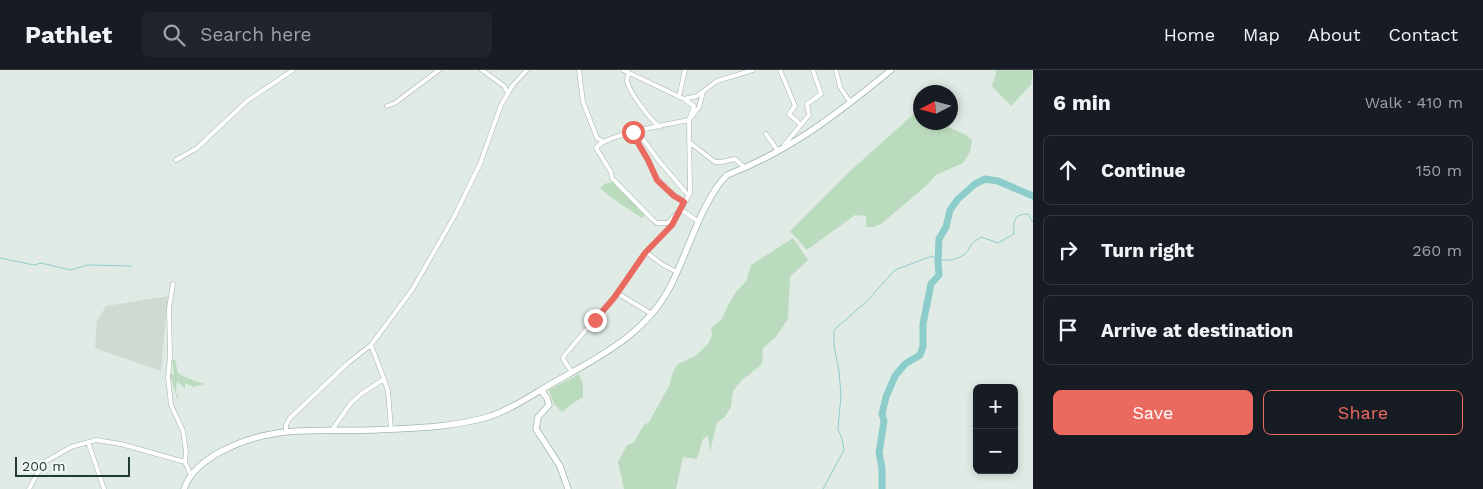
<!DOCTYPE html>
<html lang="en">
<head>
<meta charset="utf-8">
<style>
	:root { --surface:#171b24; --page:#20242c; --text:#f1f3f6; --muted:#9ea1a6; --line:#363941; --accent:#ea6a60 }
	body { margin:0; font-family:"Work Sans",sans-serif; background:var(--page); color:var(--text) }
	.controls { position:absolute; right:15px; bottom:15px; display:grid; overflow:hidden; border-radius:8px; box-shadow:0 2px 8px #0003 }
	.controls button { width:45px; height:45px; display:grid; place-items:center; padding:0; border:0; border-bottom:1px solid var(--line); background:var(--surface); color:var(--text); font:25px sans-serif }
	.compass { position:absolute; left:913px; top:15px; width:45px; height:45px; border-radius:50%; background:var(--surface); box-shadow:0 2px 8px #0003; rotate:264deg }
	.scale { position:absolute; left:15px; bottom:12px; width:115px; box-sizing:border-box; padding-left:5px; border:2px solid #223a30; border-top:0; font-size:14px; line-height:18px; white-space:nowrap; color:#223a30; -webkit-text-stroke:4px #f1f7f3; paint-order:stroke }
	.stop { position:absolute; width:15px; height:15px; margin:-11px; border:4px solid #ea6a60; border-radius:50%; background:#fff }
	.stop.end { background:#ea6a60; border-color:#fff; box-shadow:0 1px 5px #0008 }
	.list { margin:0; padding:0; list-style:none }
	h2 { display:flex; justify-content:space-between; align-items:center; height:65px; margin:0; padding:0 20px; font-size:21px }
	h2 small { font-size:16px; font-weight:400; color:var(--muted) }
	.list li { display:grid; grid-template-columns:32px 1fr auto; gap:15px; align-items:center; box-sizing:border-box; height:70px; margin:0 10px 10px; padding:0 10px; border:1px solid var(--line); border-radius:8px }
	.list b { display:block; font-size:19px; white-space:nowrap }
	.list em { font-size:16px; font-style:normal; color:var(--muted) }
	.actions { display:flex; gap:10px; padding:15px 20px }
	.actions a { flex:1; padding:11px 0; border:1px solid var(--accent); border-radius:8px; text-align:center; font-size:18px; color:var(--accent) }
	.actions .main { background:var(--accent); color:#fff }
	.icon { flex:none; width:28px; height:28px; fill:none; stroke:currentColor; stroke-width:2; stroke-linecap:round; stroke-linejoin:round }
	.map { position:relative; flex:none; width:1033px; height:419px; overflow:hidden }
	header { display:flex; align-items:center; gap:30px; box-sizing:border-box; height:70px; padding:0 25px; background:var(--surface); border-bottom:1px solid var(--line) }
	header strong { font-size:24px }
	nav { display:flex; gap:28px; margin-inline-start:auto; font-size:18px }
	.search { width:350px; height:45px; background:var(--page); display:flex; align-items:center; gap:12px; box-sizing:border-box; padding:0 18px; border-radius:8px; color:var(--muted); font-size:19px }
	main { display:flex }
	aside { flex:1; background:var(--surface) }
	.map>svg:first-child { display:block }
	.built { fill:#cfdad3 }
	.green { fill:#bbdbbe }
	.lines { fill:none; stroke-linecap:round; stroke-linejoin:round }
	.stream { stroke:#8ccdcc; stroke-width:1 }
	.river { stroke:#8ccdcc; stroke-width:7 }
	.minor-casing { stroke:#a4b2ab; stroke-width:5 }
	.secondary-casing { stroke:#a0b6aa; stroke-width:7 }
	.minor { stroke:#fff; stroke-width:4 }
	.secondary { stroke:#fff; stroke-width:5.5 }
	.route { stroke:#ea6a60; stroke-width:6 }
</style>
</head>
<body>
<header>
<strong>Pathlet</strong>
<div class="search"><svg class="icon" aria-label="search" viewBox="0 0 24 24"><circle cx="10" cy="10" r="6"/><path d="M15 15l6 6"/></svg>Search here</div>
<nav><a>Home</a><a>Map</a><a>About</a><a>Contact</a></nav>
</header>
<main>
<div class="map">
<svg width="1033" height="419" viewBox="0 0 1033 419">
	<rect width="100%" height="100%" fill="#e1ebe5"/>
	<path class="built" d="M 168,226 L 161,301 L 95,278 L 97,251 L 106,236 Z"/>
	<path class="green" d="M 997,0 L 1033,0 L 1031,15 L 1011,36 L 992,16 Z
		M 917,41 L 920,43 L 921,52 L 939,53 L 964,64 L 972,70 L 970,82 L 963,93 L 936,105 L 927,115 L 881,154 L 874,157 L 866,157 L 866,146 L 855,145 L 807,180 L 790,161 L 850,101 Z
		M 613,112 L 645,144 L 642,148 L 613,129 L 600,118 L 604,114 Z
		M 793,168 L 808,190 L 790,207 L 788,249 L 775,268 L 763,278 L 762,294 L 741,311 L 733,321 L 731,337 L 725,347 L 717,352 L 710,382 L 708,365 L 703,369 L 697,389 L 683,387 L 676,419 L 624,419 L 618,392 L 627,375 L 633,373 L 644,355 L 649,352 L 669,316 L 673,302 L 678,294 L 695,286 L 708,274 L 712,265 L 711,258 L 722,249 L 727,237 L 736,222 L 746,211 L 751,195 Z
		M 172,290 L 175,290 C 177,295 176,298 178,302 C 179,306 199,312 204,314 L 194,317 L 185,313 L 185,319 L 177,311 L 176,323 L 179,326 L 177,328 L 170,304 L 174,304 Z
		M 579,304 L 583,314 L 583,327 L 570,335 L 562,342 L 554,334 L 549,320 Z"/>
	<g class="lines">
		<path class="stream" d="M 0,188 L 34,195 L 41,193 L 70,200 L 88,195 L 131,196
			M 823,419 L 844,380 L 842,369 L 838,359 L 841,325 L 839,301 L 834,276 L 834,260 L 867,231 L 895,200 L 932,186 C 942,193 958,191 967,182 C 969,180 969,177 971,175 C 974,172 978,169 981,167 L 998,173 L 1014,164 C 1013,152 1014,144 1028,144 L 1033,152"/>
		<path class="river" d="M 882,419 L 882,398 L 879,383 L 884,351 L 882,344 L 886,327 L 895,306 L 905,294 L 920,285 L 923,277 L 923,254 L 931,214 L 939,205 L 938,190 L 939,169 L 946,157 L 950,140 L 958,129 L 975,114 L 985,109 L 998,111 L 1033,126"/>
		<g class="minor-casing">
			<path id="minor" d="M 482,0 L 504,16 L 508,23
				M 579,0 L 583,32 L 597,68 L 604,72
				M 623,0 L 684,29 L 697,26 L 717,11 L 753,0
				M 780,0 L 795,36 L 789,44 L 801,55
				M 836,0 L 840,17 L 850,32
				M 628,2 C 628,3 627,10 627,11 C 629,22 651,51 660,57
				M 679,27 L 685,0
				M 387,36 L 395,33 L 439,0
				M 637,61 L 659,91 L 688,125
				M 633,62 C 637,72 643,80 648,90 C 658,111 662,119 684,131
				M 766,64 L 778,81
				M 689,72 L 715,92 L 721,92 L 735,89 L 745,98
				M 784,75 L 809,45 L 807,34 L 821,24 L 813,0
				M 176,90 L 197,78 L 247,31 L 293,0
				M 680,139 L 699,152
				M 678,142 L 668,153 L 657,153 L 652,149 L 612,108 L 611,102 L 596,78 C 606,64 670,54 689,50 L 694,36 L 684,29
				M 646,182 L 663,195 L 677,202
				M 173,214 L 169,238 L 170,286 L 168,307 L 171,335 L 183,361 L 186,382 L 185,392 L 191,405
				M 652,244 L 617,223 L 645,183 L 672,155 L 690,123 L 689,50 L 699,37 L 703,22
				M 572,302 L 563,289 L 564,286 L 617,223
				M 384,309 L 388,321 L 391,359
				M 332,360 L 351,333 L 361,324 L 384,309 L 371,275
				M 286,362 L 286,355 L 290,348 L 348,293 L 371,275 L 412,220 L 454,147 L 480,94 L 501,35 L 513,15 L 527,0
				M 88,372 L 104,419
				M 29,419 L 43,393 L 71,377 L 96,370 L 121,374 L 185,392"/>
		</g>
		<g class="secondary-casing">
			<path id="secondary" d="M 541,320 L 547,328 L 549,335 L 538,347 L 536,359 L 560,396 L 568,419
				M 184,419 C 189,403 205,390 220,382 C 272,354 315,362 371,360 C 411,358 452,358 491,346 C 512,339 532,325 551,314 C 597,288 646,265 671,215 C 687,184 703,128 727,105 C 790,81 840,42 891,0"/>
		</g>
		<use href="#minor" class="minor"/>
		<use href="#secondary" class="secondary"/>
	</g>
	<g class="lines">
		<path class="route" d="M 595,250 L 614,228 L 645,183 L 672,155 L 684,132 L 674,126 L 657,110 L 648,90 L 638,73 L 633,62"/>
	</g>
</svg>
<div class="controls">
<button>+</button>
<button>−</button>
</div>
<svg class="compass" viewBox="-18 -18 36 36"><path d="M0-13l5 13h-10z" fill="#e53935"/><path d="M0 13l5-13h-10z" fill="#9ea1a6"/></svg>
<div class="scale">200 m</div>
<div class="stop" style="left:633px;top:62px"></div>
<div class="stop end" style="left:595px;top:250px"></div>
</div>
<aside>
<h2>6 min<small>Walk · 410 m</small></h2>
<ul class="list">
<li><svg class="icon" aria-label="ahead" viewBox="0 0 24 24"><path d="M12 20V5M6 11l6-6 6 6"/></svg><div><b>Continue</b></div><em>150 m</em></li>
<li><svg class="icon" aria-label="right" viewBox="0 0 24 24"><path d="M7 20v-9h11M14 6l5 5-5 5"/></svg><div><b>Turn right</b></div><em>260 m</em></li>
<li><svg class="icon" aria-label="arrive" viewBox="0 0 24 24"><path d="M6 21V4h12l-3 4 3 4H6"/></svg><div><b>Arrive at destination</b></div></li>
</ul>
<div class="actions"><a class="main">Save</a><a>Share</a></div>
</aside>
</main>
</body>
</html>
